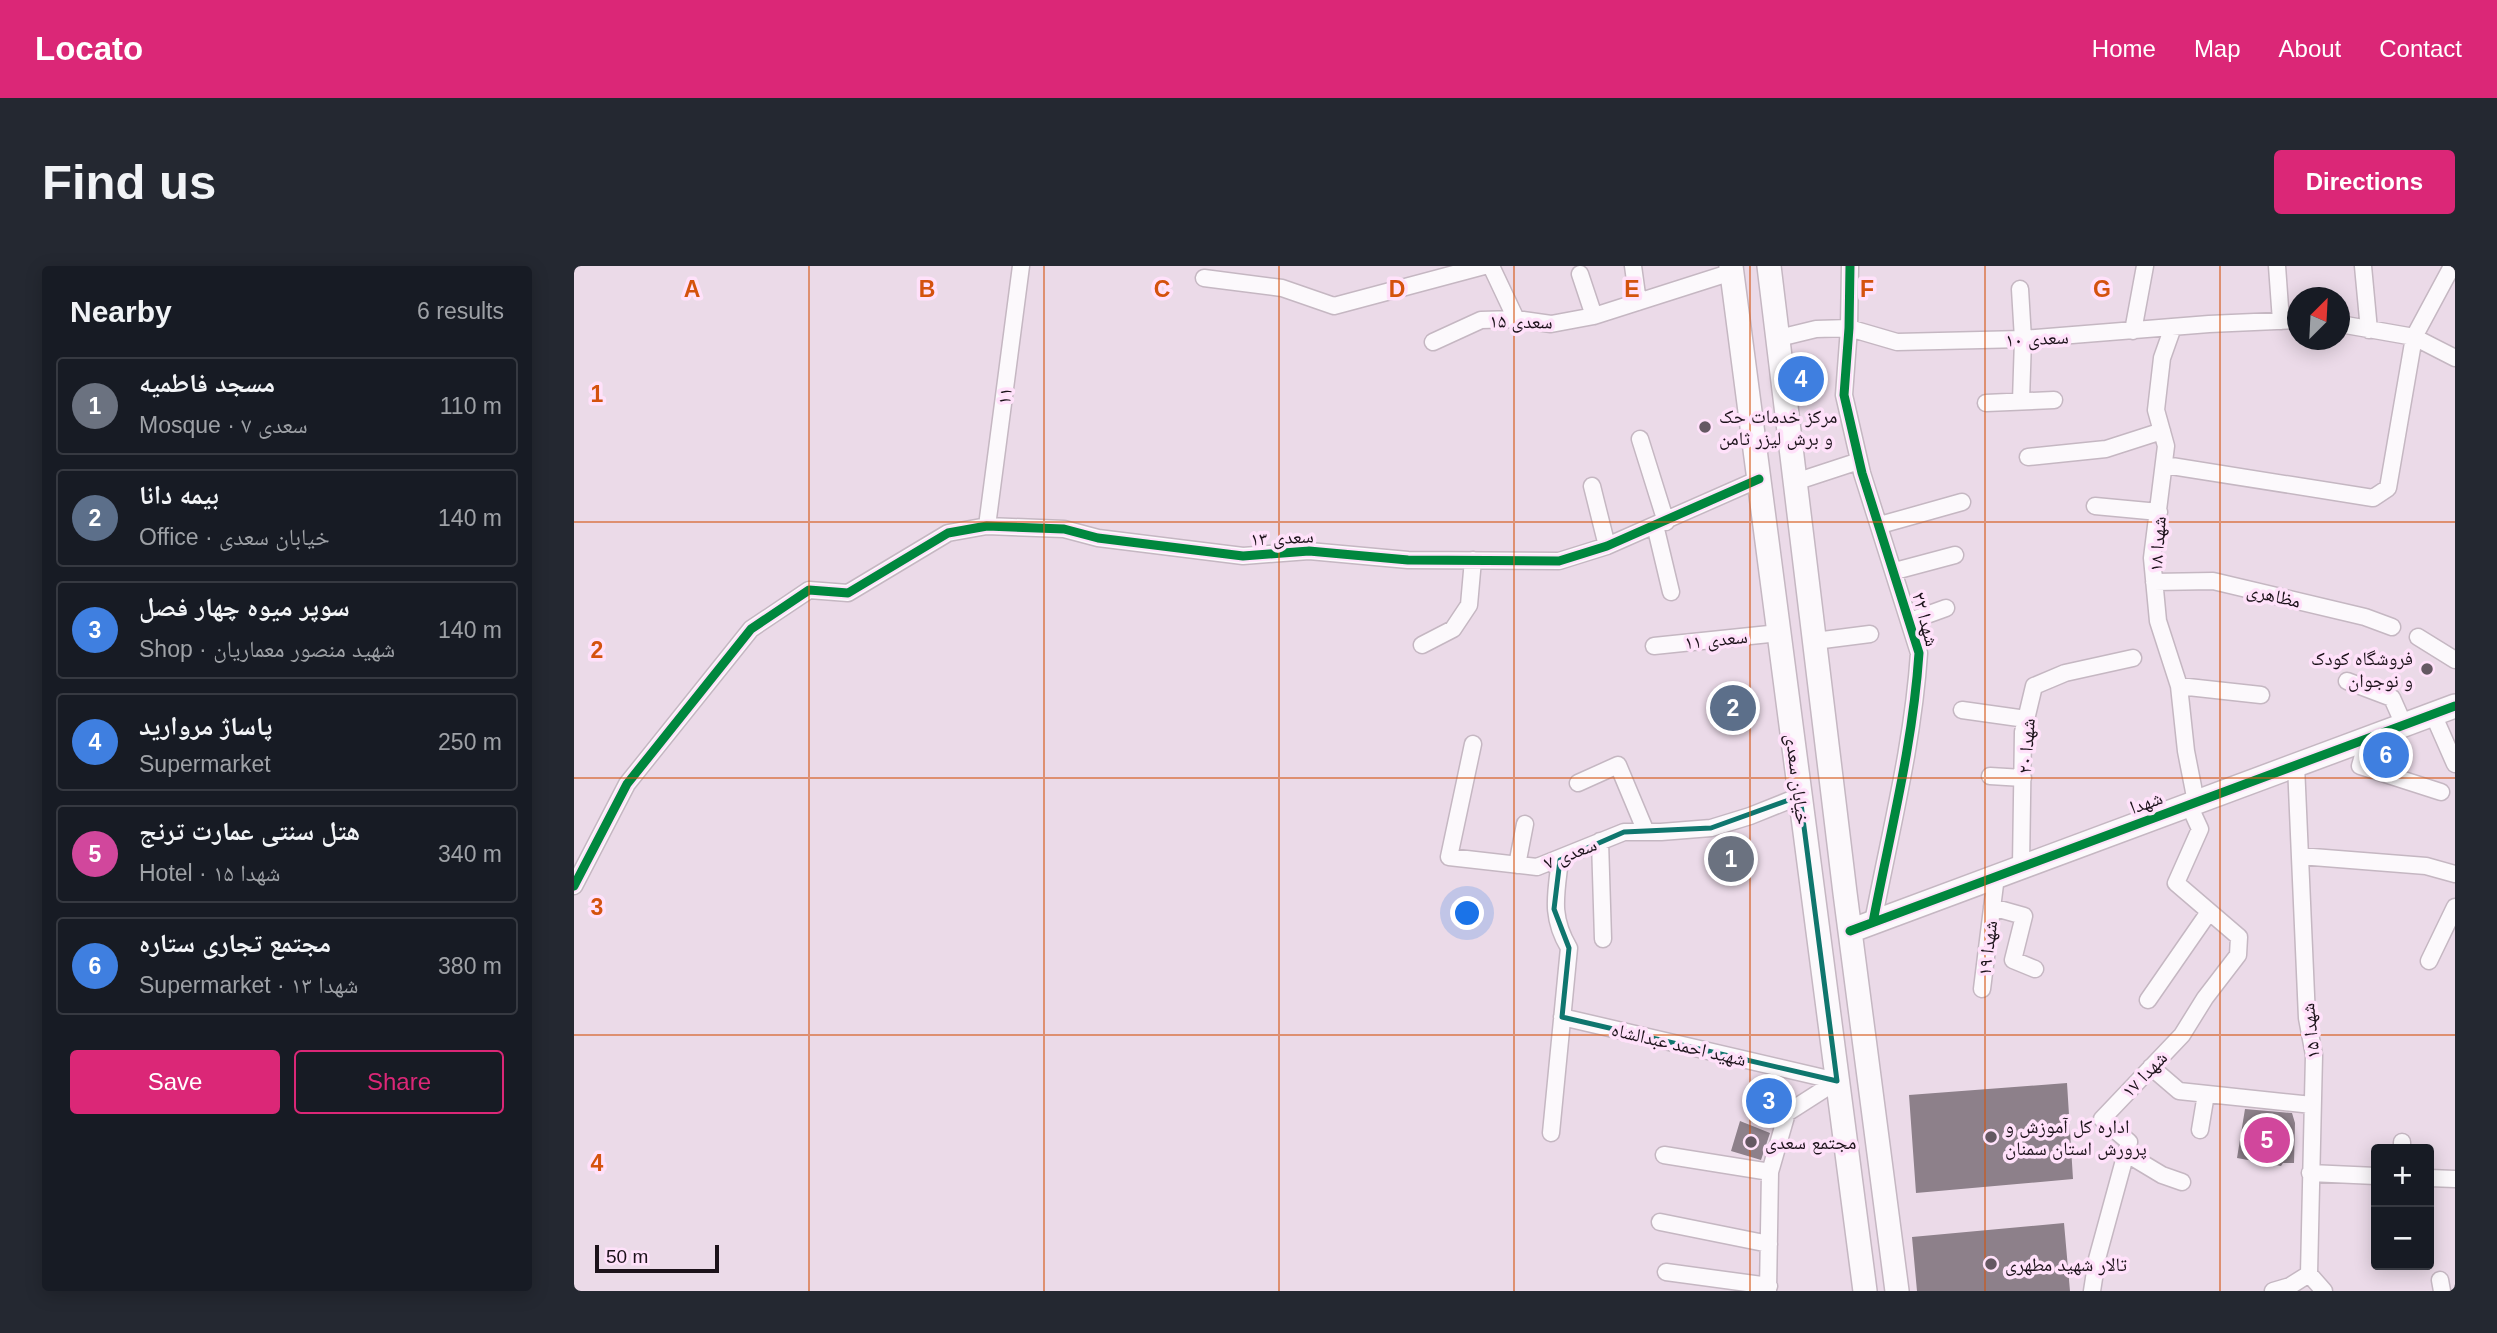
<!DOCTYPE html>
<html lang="en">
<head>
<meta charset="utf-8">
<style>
	:root { --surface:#171b24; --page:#242831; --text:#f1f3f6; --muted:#9ea1a6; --line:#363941; --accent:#db2777 }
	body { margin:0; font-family:Arial,"Noto Naskh Arabic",sans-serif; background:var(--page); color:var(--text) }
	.controls { position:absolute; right:21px; bottom:21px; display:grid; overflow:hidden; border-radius:7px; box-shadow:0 4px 18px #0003 }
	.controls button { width:63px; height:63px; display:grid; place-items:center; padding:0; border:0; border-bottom:2px solid var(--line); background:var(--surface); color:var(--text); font:35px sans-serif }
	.compass { position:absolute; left:1713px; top:21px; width:63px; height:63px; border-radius:50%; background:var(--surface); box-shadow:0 4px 18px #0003; rotate:24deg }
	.scale { position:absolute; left:21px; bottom:18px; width:124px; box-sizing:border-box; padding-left:7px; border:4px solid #1c121a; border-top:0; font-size:19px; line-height:24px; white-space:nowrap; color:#1c121a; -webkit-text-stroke:5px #ffe1fa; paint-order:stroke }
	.you { position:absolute; left:894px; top:648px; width:24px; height:24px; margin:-18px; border:5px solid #fff; border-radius:50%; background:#1a73e8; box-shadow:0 0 0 10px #1a73e833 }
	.badge { display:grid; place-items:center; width:46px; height:46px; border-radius:50%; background:var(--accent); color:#fff; font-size:23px; font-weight:700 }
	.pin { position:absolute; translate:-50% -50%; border:4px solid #fff; box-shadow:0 2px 7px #0006 }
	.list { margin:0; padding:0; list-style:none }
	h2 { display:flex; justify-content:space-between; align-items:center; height:91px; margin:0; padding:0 28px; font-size:30px }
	h2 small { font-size:23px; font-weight:400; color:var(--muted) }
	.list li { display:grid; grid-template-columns:46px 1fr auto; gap:21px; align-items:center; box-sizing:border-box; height:98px; margin:0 14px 14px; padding:0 14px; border:2px solid var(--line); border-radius:7px }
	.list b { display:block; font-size:26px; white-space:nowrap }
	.list p { margin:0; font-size:23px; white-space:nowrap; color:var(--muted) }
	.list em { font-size:23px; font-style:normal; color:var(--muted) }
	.actions { display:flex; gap:14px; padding:21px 28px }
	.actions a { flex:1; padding:16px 0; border:2px solid var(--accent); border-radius:7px; text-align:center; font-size:24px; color:var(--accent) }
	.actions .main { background:var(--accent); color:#fff }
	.map { position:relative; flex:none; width:1881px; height:1025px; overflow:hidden; border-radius:7px }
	header { display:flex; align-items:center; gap:42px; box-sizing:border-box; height:98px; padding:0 35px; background:var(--accent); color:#fff }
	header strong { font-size:33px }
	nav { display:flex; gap:38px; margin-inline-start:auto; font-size:24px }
	.intro { display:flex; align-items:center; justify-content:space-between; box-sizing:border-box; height:168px; padding:0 42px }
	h1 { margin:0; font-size:49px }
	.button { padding:18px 32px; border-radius:7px; background:var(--accent); color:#fff; font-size:24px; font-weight:700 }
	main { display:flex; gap:42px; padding:0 42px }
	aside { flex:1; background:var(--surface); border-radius:7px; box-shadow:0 4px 18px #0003 }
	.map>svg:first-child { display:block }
	.building { fill:#8d808a }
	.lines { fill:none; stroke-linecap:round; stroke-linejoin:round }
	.street-casing { stroke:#c5b7c2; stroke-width:19 }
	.secondary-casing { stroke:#c5b7c2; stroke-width:26 }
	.street { stroke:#fcf9fc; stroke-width:16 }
	.secondary { stroke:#fcf9fc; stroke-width:23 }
	.cycleway-casing { stroke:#ffe1fa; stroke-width:13 }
	.cycleway { stroke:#00873e; stroke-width:9 }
	.marked { fill:none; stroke:#0f766e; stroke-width:5; stroke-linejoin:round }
	.grid { fill:none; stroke:#d4520d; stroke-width:2; stroke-opacity:0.55 }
	.poi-dot { fill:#645862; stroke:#ffe1fa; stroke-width:2.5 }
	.labels { text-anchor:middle; stroke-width:7; stroke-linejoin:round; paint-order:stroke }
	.street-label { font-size:19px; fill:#1c121a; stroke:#ffe1fa }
	.poi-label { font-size:19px; fill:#1c121a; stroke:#ffe1fa; text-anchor:start }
	.grid-label { font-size:23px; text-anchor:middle; font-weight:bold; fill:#d4520d; stroke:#ffe1fa; stroke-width:7; stroke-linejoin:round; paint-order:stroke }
</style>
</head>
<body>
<header>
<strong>Locato</strong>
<nav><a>Home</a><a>Map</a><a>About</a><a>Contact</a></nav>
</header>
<div class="intro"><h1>Find us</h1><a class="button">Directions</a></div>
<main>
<aside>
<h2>Nearby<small>6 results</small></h2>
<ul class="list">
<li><span class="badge" style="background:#6b7280">1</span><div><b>مسجد فاطمیه</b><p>Mosque · سعدی ۷</p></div><em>110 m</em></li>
<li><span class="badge" style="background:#5c6f8a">2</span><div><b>بیمه دانا</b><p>Office · خیابان سعدی</p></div><em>140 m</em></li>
<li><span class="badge" style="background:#3f7fe0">3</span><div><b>سوپر میوه چهار فصل</b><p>Shop · شهید منصور معماریان</p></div><em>140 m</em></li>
<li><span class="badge" style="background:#3f7fe0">4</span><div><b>پاساژ مروارید</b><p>Supermarket</p></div><em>250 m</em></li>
<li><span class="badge" style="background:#d1479c">5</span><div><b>هتل سنتی عمارت ترنج</b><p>Hotel · شهدا ۱۵</p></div><em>340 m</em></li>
<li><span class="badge" style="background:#3f7fe0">6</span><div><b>مجتمع تجاری ستاره</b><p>Supermarket · شهدا ۱۳</p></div><em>380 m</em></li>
</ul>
<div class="actions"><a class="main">Save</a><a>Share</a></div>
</aside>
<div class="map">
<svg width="1881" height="1025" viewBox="0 0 1881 1025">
	<rect width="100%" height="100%" fill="#ebdae8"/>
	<path class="building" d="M 1240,94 L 1244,125 L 1225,130 L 1221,98 Z
		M 1493,817 L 1499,913 L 1342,927 L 1335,829 Z
		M 1671,843 L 1718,847 L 1721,857 L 1720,897 L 1709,897 L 1707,900 L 1663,892 Z
		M 1166,855 L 1196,867 L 1187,894 L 1157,885 Z
		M 1490,957 L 1496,1025 L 1343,1025 L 1338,971 Z"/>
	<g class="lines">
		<g class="street-casing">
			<path id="street" d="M 917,0 L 942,53
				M 1059,0 L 1064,36
				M 1276,0 L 1275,62 L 1270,129 L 1288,207 L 1345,387 C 1339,478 1316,567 1299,656
				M 1703,0 L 1707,55
				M 1789,0 L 1795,64
				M 1006,8 L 1020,50
				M 630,12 L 708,22 L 760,40 L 910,0
				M 1446,23 L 1449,73 L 1447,135
				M 1766,58 L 1840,71 L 1881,92
				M 1599,61 L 1588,92 L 1582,144 L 1592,180 L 1578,292 L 1584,355 L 1605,420 L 1612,485 L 1622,536
				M 1559,65 L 1571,0
				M 1205,72 L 1242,63 L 1275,62 L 1323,76 L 1449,73 L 1635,58 L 1724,54
				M 859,76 L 907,54 L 942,53 L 977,58 L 1020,50 L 1158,6
				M 1412,137 L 1480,134
				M 1066,173 L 1092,256
				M 1454,191 L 1532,183 L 1588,165
				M 1591,199 L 1799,232 L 1814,222 L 1840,71 L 1876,4 L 1881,2
				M 1221,216 L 1285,195
				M 1018,220 L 1033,280
				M 1521,240 L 1585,246
				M 1081,259 L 1097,326
				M 1306,259 L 1388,236
				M 413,260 L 447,0
				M 1321,305 L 1381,289
				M 1580,316 L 1639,315 L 1791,351 L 1818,361
				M 1336,355 L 1372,342
				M 1844,371 L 1881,394
				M 1241,375 L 1296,368
				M 848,379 L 879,363 L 895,339 L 899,294
				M 1080,380 L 1205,367
				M 1773,415 L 1818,432 L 1830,459
				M 1605,420 L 1687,429
				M 1388,444 L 1452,453
				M 1859,448 L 1881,498
				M 1794,472 L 1786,500 L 1867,526
				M 899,478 L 875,591 L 963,601 L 1050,566 L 1087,566 L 1137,562 L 1176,550 L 1226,530
				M 1722,499 L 1733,752 L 1740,789 L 1735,1008 L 1750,1025
				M 1416,510 L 1449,512
				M 1004,517 L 1044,499 L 1072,566
				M 1026,575 L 1029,673
				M 1726,590 L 1852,600 L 1881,608
				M 943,599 L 951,558
				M 1447,601 L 1449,466 L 1460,420 L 1491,407 L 1559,392
				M 0,620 L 53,518 L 177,363 L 235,324 L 274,327 L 374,267 L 413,260 L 490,263 L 524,272 L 669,290 L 735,285 L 834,294 L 985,295 L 1033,280 L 1185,213
				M 1418,641 L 1450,650 L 1439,694 L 1461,703
				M 1855,695 L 1881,641
				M 1408,723 L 1422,610
				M 1574,734 L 1635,646
				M 988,751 L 1263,815
				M 1577,801 L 1605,825 L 1738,839
				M 1626,864 L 1632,828
				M 977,867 L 995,682 C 976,650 982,629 986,594
				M 1828,883 L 1828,876
				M 1553,888 L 1588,909 L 1608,916
				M 1090,889 L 1196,906
				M 1736,907 L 1802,910
				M 1855,912 L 1881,913
				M 1086,956 L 1195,978
				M 1092,1006 L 1195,1020
				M 1866,1014 L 1868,1025
				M 1194,1025 L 1196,906 L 1213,847 L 1263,815
				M 1518,1025 L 1523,993 L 1555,876 L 1528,853 L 1608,769 L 1631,732 L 1664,689 L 1665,671 L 1602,617 L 1626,563 L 1615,539
				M 1699,1025 L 1716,1020 L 1735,1008"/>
		</g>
		<g class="secondary-casing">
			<path id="secondary" d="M 1157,0 L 1291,1025
				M 1195,0 L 1271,627 L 1323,1025
				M 1276,665 L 1881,440"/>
		</g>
		<use href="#street" class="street"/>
		<use href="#secondary" class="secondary"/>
		<g class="cycleway-casing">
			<path id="cycleway" d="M 1276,0 L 1275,62 L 1270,129 L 1288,207 L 1345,387 C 1339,478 1316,567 1299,656
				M 0,620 L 53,518 L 177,363 L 235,324 L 274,327 L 374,267 L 413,260 L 490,263 L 524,272 L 669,290 L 735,285 L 834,294 L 985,295 L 1033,280 L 1185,213
				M 1276,665 L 1881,440"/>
		</g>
		<use href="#cycleway" class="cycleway"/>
	</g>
	<path class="marked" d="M 1226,530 L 1263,815 L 988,751 L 995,682 L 980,643 L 986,594 L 1050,566 L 1137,562 Z"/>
	<path class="grid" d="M 235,0 L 235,1025M 470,0 L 470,1025M 705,0 L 705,1025M 940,0 L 940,1025M 1176,0 L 1176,1025M 1411,0 L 1411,1025M 1646,0 L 1646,1025M 0,256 L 1881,256M 0,512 L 1881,512M 0,769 L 1881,769"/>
	<g class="poi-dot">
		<circle cx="1131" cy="161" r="7"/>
		<circle cx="1853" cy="403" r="7"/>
		<circle cx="1417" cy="871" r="7"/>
		<circle cx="1177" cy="876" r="7"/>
		<circle cx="1417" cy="998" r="7"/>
	</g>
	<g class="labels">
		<g class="street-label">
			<text transform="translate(947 55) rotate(1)" y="7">سعدی ۱۵</text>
			<text transform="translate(1463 72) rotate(-3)" y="7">سعدی ۱۰</text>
			<text transform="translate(430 130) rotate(-83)" y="7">۱۱</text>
			<text transform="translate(708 271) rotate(-3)" y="7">سعدی ۱۳</text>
			<text transform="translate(1583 278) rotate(-86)" y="7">شهدا ۱۸</text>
			<text transform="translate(1700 329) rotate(13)" y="7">مظاهری</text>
			<text transform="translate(1352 353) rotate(75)" y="7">شهدا ۲۲</text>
			<text transform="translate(1142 373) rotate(-6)" y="7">سعدی ۱۱</text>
			<text transform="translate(1452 480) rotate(-86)" y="7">شهدا ۲۰</text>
			<text transform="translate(1224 513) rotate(83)" y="7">خیابان سعدی</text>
			<text transform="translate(1572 536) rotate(-20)" y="7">شهدا</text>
			<text transform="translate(996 587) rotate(-22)" y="7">سعدی ۷</text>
			<text transform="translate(1413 682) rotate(-83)" y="7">شهدا ۱۹</text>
			<text transform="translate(1736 765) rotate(-96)" y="7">شهدا ۱۵</text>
			<text transform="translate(1105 778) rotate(13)" y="7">شهید احمد عبدالشاه</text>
			<text transform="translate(1570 808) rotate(-46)" y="7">شهدا ۱۷</text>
		</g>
		<g class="poi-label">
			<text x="1145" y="157">مرکز خدمات حک<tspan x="1145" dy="22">و برش لیزر ثامن</tspan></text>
			<text x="1839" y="399" text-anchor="end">فروشگاه کودک<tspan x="1839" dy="22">و نوجوان</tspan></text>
			<text x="1431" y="867">اداره کل آموزش و<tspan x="1431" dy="22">پرورش استان سمنان</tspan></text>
			<text x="1191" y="883">مجتمع سعدی</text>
			<text x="1431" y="1005">تالار شهید مطهری</text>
		</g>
	</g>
	<g class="grid-label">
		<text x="118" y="31">A</text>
		<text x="353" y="31">B</text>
		<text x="588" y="31">C</text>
		<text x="823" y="31">D</text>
		<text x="1058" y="31">E</text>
		<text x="1293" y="31">F</text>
		<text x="1528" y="31">G</text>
		<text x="23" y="136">1</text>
		<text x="23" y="392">2</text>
		<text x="23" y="649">3</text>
		<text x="23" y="905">4</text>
	</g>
</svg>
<div class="controls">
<button>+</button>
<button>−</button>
</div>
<svg class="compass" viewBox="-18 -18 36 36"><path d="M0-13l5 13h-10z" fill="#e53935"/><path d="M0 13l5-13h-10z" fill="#9ea1a6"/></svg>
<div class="scale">50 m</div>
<div class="you"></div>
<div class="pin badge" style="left:1157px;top:593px;background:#6b7280">1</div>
<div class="pin badge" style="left:1159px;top:442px;background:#5c6f8a">2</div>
<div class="pin badge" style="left:1195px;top:835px;background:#3f7fe0">3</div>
<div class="pin badge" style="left:1227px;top:113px;background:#3f7fe0">4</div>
<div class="pin badge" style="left:1693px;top:874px;background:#d1479c">5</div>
<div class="pin badge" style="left:1812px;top:489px;background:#3f7fe0">6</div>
</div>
</main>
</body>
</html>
